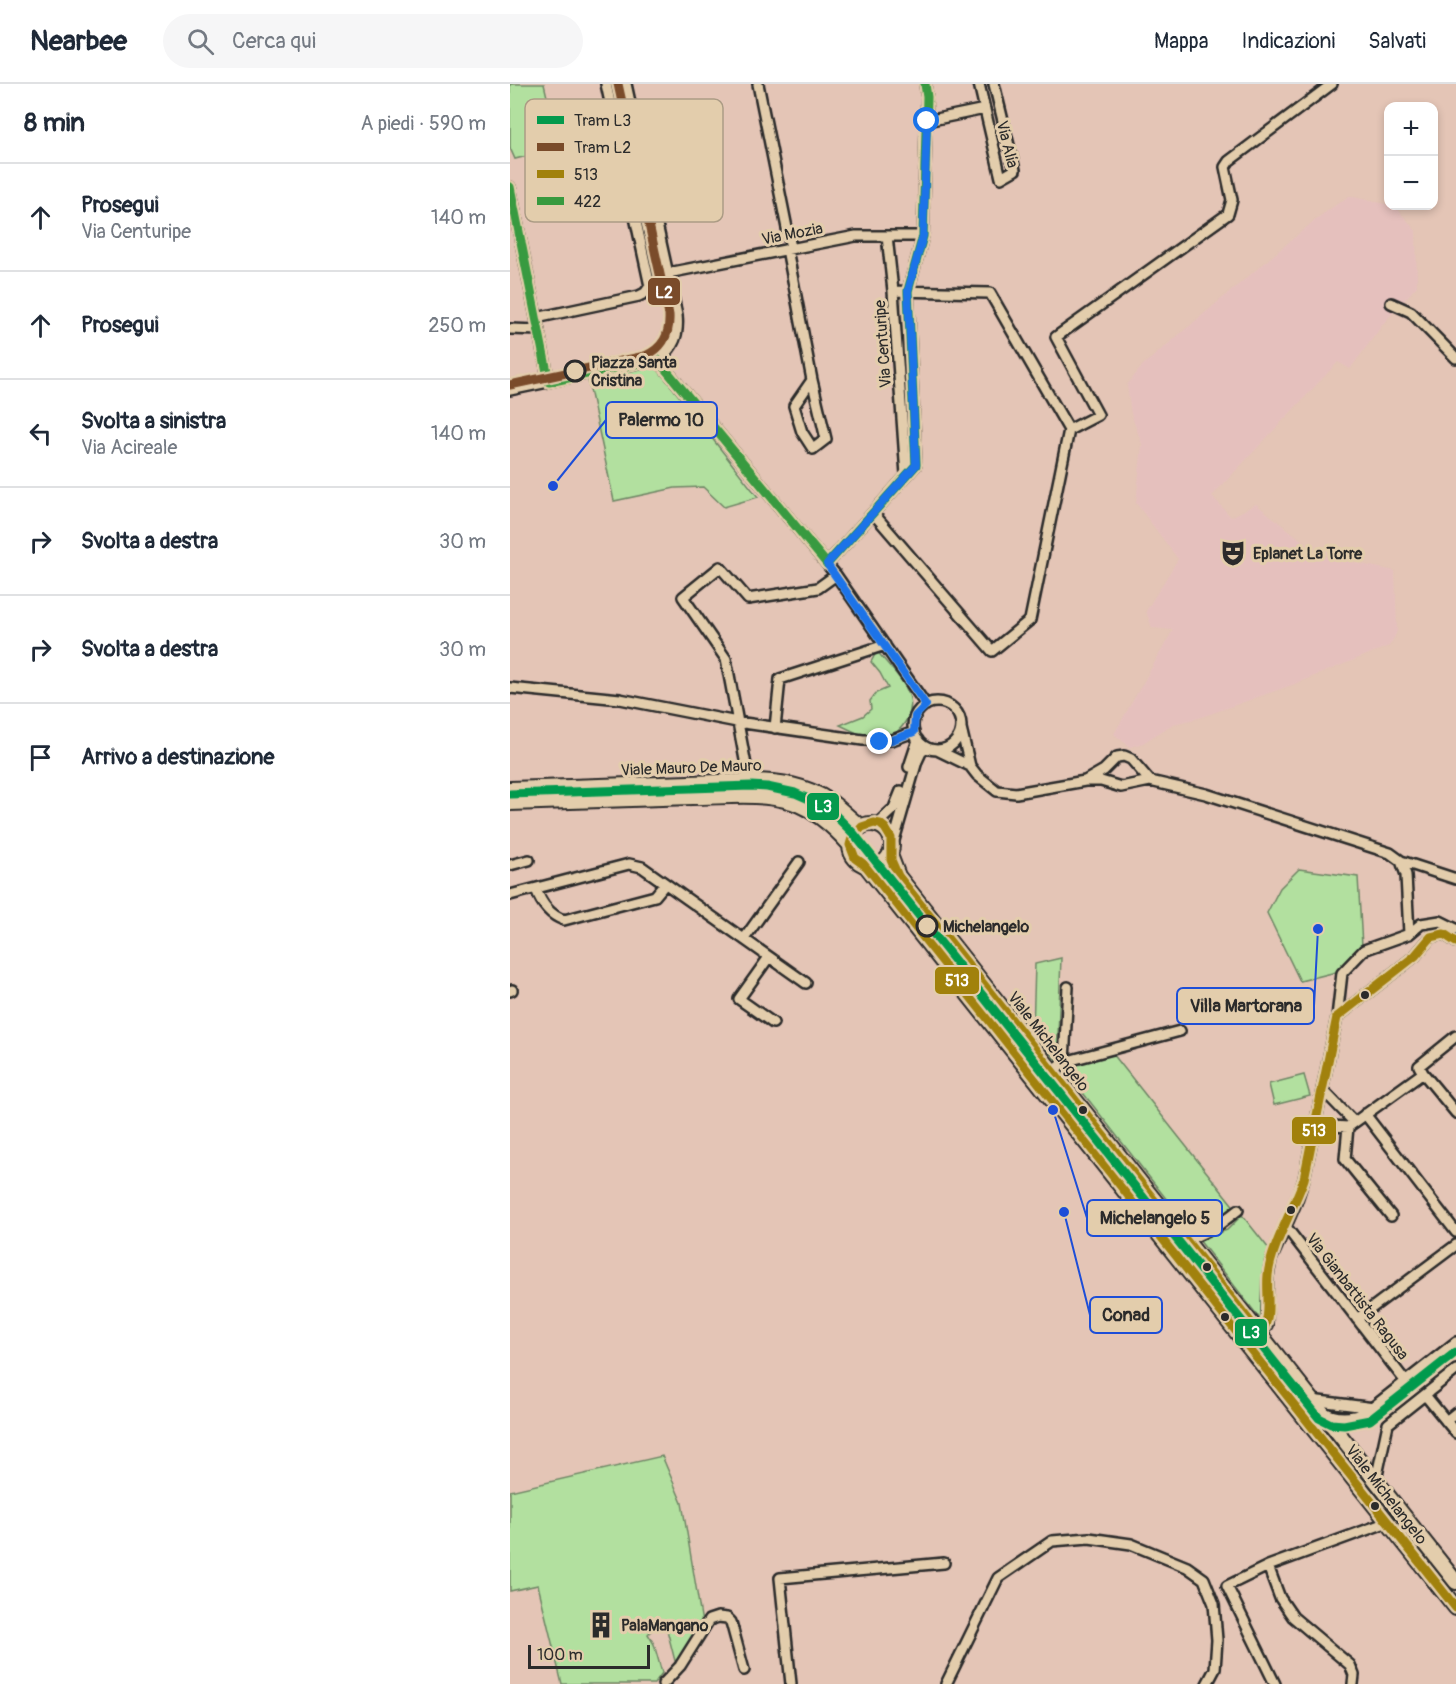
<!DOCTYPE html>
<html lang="it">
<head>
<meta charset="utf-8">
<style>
	:root { --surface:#fff; --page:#f6f6f7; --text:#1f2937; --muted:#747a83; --line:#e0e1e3 }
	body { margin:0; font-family:Pangolin,sans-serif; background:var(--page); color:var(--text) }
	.controls { position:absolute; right:18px; top:18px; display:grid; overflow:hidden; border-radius:12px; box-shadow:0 3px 9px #0003 }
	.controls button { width:54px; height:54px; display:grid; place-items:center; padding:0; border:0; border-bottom:2px solid var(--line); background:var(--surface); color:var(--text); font:30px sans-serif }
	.scale { position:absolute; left:18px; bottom:15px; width:122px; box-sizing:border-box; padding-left:6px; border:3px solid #2b2b2b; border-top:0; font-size:16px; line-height:21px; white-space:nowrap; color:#2b2b2b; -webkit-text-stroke:4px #e3cdac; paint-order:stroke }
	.stop { position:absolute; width:18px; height:18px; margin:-14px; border:4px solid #1a73e8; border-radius:50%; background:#fff }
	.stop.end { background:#1a73e8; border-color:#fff; box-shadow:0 2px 6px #0008 }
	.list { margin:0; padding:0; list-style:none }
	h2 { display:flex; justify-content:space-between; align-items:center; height:78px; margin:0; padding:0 24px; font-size:26px }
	h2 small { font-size:20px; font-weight:400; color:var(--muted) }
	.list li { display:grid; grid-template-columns:39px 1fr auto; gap:18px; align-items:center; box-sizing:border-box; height:108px; padding:0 24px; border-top:2px solid var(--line) }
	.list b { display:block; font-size:22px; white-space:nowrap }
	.list p { margin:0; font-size:20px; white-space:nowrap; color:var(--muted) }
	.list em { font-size:20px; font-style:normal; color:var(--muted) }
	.icon { flex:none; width:33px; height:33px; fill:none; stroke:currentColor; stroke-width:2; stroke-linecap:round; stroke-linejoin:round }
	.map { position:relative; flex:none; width:946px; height:1600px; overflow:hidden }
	header { display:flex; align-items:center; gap:36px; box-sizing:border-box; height:84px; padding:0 30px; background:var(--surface); border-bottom:2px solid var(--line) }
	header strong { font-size:28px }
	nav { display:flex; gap:33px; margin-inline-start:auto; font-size:21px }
	.search { width:420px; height:54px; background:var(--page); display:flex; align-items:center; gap:15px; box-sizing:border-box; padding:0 21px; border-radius:33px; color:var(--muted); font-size:22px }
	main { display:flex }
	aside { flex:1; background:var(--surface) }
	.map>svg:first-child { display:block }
	.built { fill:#e5c0bd }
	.green { fill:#b2e09f; stroke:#6e8665; stroke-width:1.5 }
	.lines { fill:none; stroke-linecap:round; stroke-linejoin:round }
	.street-casing { stroke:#2b2b2b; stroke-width:14 }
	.secondary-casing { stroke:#2b2b2b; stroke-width:18 }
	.street { stroke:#e3cdac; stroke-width:9 }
	.secondary { stroke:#e3cdac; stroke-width:14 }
	.bus-1-casing { stroke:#e3cdac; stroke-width:14 }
	.bus-2-casing { stroke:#e3cdac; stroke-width:14 }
	.bus-1 { stroke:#a1810b; stroke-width:9 }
	.bus-2 { stroke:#389a3f; stroke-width:9 }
	.tram-1-casing { stroke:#e3cdac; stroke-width:14 }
	.tram-2-casing { stroke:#e3cdac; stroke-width:14 }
	.tram-1 { stroke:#049a4d; stroke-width:9 }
	.tram-2 { stroke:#7a4b2a; stroke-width:9 }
	.route { stroke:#1a73e8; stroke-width:8 }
	.stop-dot { fill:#e3cdac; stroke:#2b2b2b; stroke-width:3 }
	.bus-dot { fill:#2b2b2b; stroke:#e3cdac; stroke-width:2 }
	.labels { text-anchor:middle; stroke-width:6; stroke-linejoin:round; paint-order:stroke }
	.street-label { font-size:16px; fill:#2b2b2b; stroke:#e3cdac }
	.stop-label { font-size:16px; font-weight:bold; fill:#2b2b2b; stroke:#e3cdac; text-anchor:start }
	.poi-label { font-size:16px; font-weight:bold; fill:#2b2b2b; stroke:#e3cdac; text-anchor:start }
	.key { fill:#e3cdac; stroke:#ac9c85; stroke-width:1.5 }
	.key-label { font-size:16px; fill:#2b2b2b }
	.leader { fill:none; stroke:#1d4ed8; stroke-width:2 }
	.callout-dot { fill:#1d4ed8; stroke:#e3cdac; stroke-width:2 }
	.callout { fill:#e3cdac; stroke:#1d4ed8; stroke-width:2 }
	.callout-label { font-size:18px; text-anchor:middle; font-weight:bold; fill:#2b2b2b }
	.line-badge { stroke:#e3cdac; stroke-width:2 }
	.badge-label { font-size:16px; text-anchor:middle; font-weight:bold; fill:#fff }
</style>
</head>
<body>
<header>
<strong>Nearbee</strong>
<div class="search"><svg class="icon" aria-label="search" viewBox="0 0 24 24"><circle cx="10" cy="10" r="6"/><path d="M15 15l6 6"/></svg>Cerca qui</div>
<nav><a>Mappa</a><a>Indicazioni</a><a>Salvati</a></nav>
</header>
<main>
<aside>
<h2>8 min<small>A piedi · 590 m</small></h2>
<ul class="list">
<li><svg class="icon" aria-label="ahead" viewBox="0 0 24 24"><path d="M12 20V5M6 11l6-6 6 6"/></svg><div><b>Prosegui</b><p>Via Centuripe</p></div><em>140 m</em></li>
<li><svg class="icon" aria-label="ahead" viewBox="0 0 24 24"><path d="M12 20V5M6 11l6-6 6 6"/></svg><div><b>Prosegui</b></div><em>250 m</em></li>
<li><svg class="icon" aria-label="left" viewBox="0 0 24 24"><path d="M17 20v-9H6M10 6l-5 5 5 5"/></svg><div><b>Svolta a sinistra</b><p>Via Acireale</p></div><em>140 m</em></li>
<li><svg class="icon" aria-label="right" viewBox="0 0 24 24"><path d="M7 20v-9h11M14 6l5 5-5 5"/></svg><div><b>Svolta a destra</b></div><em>30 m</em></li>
<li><svg class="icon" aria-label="right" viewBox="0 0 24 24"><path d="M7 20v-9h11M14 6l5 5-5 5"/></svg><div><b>Svolta a destra</b></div><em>30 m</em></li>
<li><svg class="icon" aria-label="arrive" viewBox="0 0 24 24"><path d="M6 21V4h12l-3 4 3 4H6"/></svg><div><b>Arrivo a destinazione</b></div></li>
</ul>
</aside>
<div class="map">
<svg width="946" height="1600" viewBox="0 0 946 1600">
	<rect width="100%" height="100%" fill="#e4c5b6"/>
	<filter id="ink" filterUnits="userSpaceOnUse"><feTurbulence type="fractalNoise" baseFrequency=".0167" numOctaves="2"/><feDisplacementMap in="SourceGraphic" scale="12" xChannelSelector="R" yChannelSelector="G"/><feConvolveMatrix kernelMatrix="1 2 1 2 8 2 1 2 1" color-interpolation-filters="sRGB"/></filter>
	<g filter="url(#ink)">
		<path class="built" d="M 839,112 L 885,122 L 906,147 L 907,202 L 874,239 L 840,285 L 828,278 L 702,412 L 721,433 L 746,420 L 794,458 L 816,473 L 885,487 L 887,547 L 884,554 L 879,562 L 782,601 L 689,634 L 663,640 L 633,659 L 620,663 L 604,650 L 663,546 L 642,544 L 636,527 L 668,475 L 626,419 L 632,360 L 621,330 L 617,301 L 633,281 L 810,132 Z"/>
		<path class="green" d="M 0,0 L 34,0 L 49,64 L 5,75 L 0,64 Z
			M 141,283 L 147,284 L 248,413 L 214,423 L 193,403 L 165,404 L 104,417 L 78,296 Z
			M 367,567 C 389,595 420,618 385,650 L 349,650 L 330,641 L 353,632 L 361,625 L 360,617 L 366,609 L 378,604 L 370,589 L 361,578 Z
			M 789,785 L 848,793 L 852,862 L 826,888 L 790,897 L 757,829 L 770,804 Z
			M 551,874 L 547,977 L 523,948 L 525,880 Z
			M 603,970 L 725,1124 L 709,1137 L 683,1149 L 559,991 L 559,984 L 563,981 Z
			M 794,991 L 800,1012 L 764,1021 L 759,1000 Z
			M 732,1131 L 759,1165 C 750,1188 756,1212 751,1236 L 689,1156 L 717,1146 Z
			M 152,1372 L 172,1419 L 192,1539 L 169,1579 L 165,1577 L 155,1538 L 151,1536 L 138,1550 L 144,1560 L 152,1589 L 144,1600 L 52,1600 L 28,1501 L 0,1507 L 0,1407 Z"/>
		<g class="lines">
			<g class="street-casing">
				<path id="street" d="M 248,0 L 281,164
					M 469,0 L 491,94 L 505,86 L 484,0
					M 417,37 L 475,25
					M 0,103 L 39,298
					M 377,152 L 383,207
					M 277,165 L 302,296 L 284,322 L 292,348 L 303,365 L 316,355 L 302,296
					M 158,189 L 346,152 L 413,152
					M 881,219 L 901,228 L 946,274
					M 26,234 L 129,212 L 135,209 L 140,202 L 96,0
					M 0,245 L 29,246
					M 147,275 L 326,491 L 416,621
					M 0,306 L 147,275 C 165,265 169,250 167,231 L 116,0
					M 396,391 L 383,207 L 480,209 L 559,346 L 588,331 L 546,253 L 718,130 L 722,116 L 715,83 L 719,77 L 822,0
					M 363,429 L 482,567 L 520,536 L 559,346
					M 317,480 L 406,381 L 398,207 L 413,152 L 417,13 L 415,0
					M 0,604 L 110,615 L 227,638 L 353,656 L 382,656 L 404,648
					M403 642a24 24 0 1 1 48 0a24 24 0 1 1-48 0Z
					M 265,644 L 270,595 L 375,561
					M 451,644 L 460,682 L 467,691 L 487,707 L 506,709 L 575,697 L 594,686 L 607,673 L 614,672 L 621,675 L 640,697 L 696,710 L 880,769 L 891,777 L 946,795
					M 427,666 L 460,682
					M 399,683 L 408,656
					M 239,697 L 216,575 L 173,513 L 210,483 L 238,515 L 308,504 L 326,491
					M 577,697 L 591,697 L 611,703 L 640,697
					M 367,740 L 384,724 L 391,707
					M 383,760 L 407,677 L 414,662
					M 891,777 L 896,791 L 899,850
					M 0,781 L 19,776
					M 26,805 C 31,819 39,831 54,836 L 145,812 L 155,800
					M 0,811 L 119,780 L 132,783 L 296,899
					M 234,855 L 289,778
					M 259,873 L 229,915 L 263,939
					M 0,907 L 2,906
					M 827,933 L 905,872 L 921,853 L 934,850 L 946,858
					M 946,952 L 909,982 L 913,989 L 946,1029
					M 554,978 L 558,903
					M 542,988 L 554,978 L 670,947
					M 812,1005 L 844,1038
					M 855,1030 L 946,1148
					M 805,1041 L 838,1043 L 913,989
					M 838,1043 L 835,1075 L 881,1132
					M 776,1143 L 896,1298
					M 676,1157 L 706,1143 L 728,1126
					M 847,1235 L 946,1161
					M 750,1250 L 757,1241 L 758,1192 L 761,1176 L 786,1119 L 794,1095 L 827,933 L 832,889 L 854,866 L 899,850 L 911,840 L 930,837 L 946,845
					M 915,1311 L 946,1349
					M 801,1316 L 864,1324
					M 813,1327 C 827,1336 843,1334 858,1327 L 946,1258
					M 936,1337 L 946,1329
					M 866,1396 L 878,1340 L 946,1286
					M 758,1482 L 770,1514 L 783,1533 L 840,1581 L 844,1591 L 843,1600
					M 153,1600 L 170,1582 L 199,1536 L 208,1533 L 217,1534 L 221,1538 L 234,1586
					M 281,1600 L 270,1494 L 434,1479
					M 436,1600 L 488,1494 L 542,1457 L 579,1454 L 621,1460 L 677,1483 L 694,1495 L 704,1520 L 707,1556 L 705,1585 L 697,1600
					M 765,1600 L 717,1502 L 758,1482 L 878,1438"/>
			</g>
			<g class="secondary-casing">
				<path id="secondary" d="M 0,705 L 239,697 C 269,697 296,701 321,718 C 332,726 340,735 351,743
					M 0,719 C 61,717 122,715 182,713 C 215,713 250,708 282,718 C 305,726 324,743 340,761
					M340 761a21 21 0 1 1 42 0a21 21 0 1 1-42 0Z
					M 380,771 L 388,792 L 946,1498
					M 356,782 L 946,1524"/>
			</g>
			<use href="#street" class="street"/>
			<use href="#secondary" class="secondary"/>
			<g class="bus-1-casing">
				<path id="bus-1" d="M 946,858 L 934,850 L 921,853 L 905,872 L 827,933 L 794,1095 C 784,1124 761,1163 758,1191 C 756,1211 763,1234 750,1250 L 388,792 L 381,776 L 381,754 L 375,744 L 370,740 L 364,739 L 352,743 L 342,754 L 340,761 L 345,774 L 356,782 L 386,819 L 946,1524"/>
			</g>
			<g class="bus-2-casing">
				<path id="bus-2" d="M 0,103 L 39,298 L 147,275 L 317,480 L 406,381 L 398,207 L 413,152 L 417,13 L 415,0"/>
			</g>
			<use href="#bus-1" class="bus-1"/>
			<use href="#bus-2" class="bus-2"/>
			<g class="tram-1-casing">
				<path id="tram-1" d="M 0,710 L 241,702 L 257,703 L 285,709 L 310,720 L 322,728 L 344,750 L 809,1334 L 821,1340 L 834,1341 L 860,1336 L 946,1268"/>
			</g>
			<g class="tram-2-casing">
				<path id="tram-2" d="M 0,301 L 135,272 C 153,264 160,251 159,231 L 108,0"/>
			</g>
			<use href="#tram-1" class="tram-1"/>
			<use href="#tram-2" class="tram-2"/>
		</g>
	</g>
	<g class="lines" filter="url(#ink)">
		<path class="route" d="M 370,658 L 382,656 L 404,648 L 405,632 L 416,621 L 317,480 L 406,381 L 398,207 L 413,152 L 417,37"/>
	</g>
	<defs>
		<g id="theatre-bare" transform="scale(2.07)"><path d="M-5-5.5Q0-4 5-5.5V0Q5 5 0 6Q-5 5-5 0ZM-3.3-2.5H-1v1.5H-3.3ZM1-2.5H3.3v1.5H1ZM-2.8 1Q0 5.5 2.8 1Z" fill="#2b2b2b" stroke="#e3cdac" stroke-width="2.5" paint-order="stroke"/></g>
		<g id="building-bare" transform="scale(2.07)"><path d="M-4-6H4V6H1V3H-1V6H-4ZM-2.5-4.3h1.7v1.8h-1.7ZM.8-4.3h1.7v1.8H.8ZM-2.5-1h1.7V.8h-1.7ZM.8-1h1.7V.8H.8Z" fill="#2b2b2b" stroke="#e3cdac" stroke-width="2.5" paint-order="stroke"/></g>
	</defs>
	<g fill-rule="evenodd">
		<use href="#theatre-bare" x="723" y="469"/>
		<use href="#building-bare" x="91" y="1541"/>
	</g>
	<g class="stop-dot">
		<circle cx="65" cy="287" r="10"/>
		<circle cx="417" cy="842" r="10"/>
	</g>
	<g class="bus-dot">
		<circle cx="855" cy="911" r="5"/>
		<circle cx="573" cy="1026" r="5"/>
		<circle cx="781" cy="1126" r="5"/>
		<circle cx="697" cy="1183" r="5"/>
		<circle cx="715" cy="1233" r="5"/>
		<circle cx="865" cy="1422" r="5"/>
	</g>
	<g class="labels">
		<g class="street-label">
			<text transform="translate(498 60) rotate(76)" y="6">Via Alia</text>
			<text transform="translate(282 149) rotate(-11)" y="6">Via Mozia</text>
			<text transform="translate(372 260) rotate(-94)" y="6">Via Centuripe</text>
			<text transform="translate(181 683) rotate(-2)" y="6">Viale Mauro De Mauro</text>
			<text transform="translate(539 957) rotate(52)" y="6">Viale Michelangelo</text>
			<text transform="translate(848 1212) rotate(52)" y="6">Via Gianbattista Ragusa</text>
			<text transform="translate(877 1410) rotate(52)" y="6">Viale Michelangelo</text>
		</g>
		<g class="stop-label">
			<text x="81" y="284">Piazza Santa<tspan x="81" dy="18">Cristina</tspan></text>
			<text x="433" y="848">Michelangelo</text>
		</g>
		<g class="poi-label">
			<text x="743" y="475">Eplanet La Torre</text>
			<text x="111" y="1547">PalaMangano</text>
		</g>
	</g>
	<rect x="15" y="15" width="198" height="123" rx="9" class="key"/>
	<rect x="27" y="32" width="27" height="8" fill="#049a4d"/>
	<rect x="27" y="59" width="27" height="8" fill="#7a4b2a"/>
	<rect x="27" y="86" width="27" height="8" fill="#a1810b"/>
	<rect x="27" y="113" width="27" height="8" fill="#389a3f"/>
	<g class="key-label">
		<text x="64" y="42">Tram L3</text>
		<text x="64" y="69">Tram L2</text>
		<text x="64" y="96">513</text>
		<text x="64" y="123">422</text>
	</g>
	<path class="leader" d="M43 402L96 336M808 845L804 922M543 1026L577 1134M554 1128L580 1231"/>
	<g class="callout-dot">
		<circle cx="43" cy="402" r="6"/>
		<circle cx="808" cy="845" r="6"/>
		<circle cx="543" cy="1026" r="6"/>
		<circle cx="554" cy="1128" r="6"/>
	</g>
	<g class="callout">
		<rect x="96" y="318" width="111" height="36" rx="6"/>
		<rect x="667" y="904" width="137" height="36" rx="6"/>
		<rect x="577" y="1116" width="135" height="36" rx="6"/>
		<rect x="580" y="1213" width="72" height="36" rx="6"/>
	</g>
	<g class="callout-label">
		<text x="151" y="342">Palermo 10</text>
		<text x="736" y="928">Villa Martorana</text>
		<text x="645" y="1140">Michelangelo 5</text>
		<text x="616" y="1237">Conad</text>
	</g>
	<g class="line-badge">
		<rect x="137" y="193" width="34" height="29" rx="6" fill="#7a4b2a"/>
		<rect x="296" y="708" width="34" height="29" rx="6" fill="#049a4d"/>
		<rect x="424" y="882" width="46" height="29" rx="6" fill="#a1810b"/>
		<rect x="781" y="1032" width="46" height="29" rx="6" fill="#a1810b"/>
		<rect x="724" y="1234" width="34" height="29" rx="6" fill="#049a4d"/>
	</g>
	<g class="badge-label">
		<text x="154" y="214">L2</text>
		<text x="313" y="728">L3</text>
		<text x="447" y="902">513</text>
		<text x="804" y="1052">513</text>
		<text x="741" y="1254">L3</text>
	</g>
</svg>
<div class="controls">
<button>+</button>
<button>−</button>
</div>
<div class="scale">100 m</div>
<div class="stop" style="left:417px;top:37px"></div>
<div class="stop end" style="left:370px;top:658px"></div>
</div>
</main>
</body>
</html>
